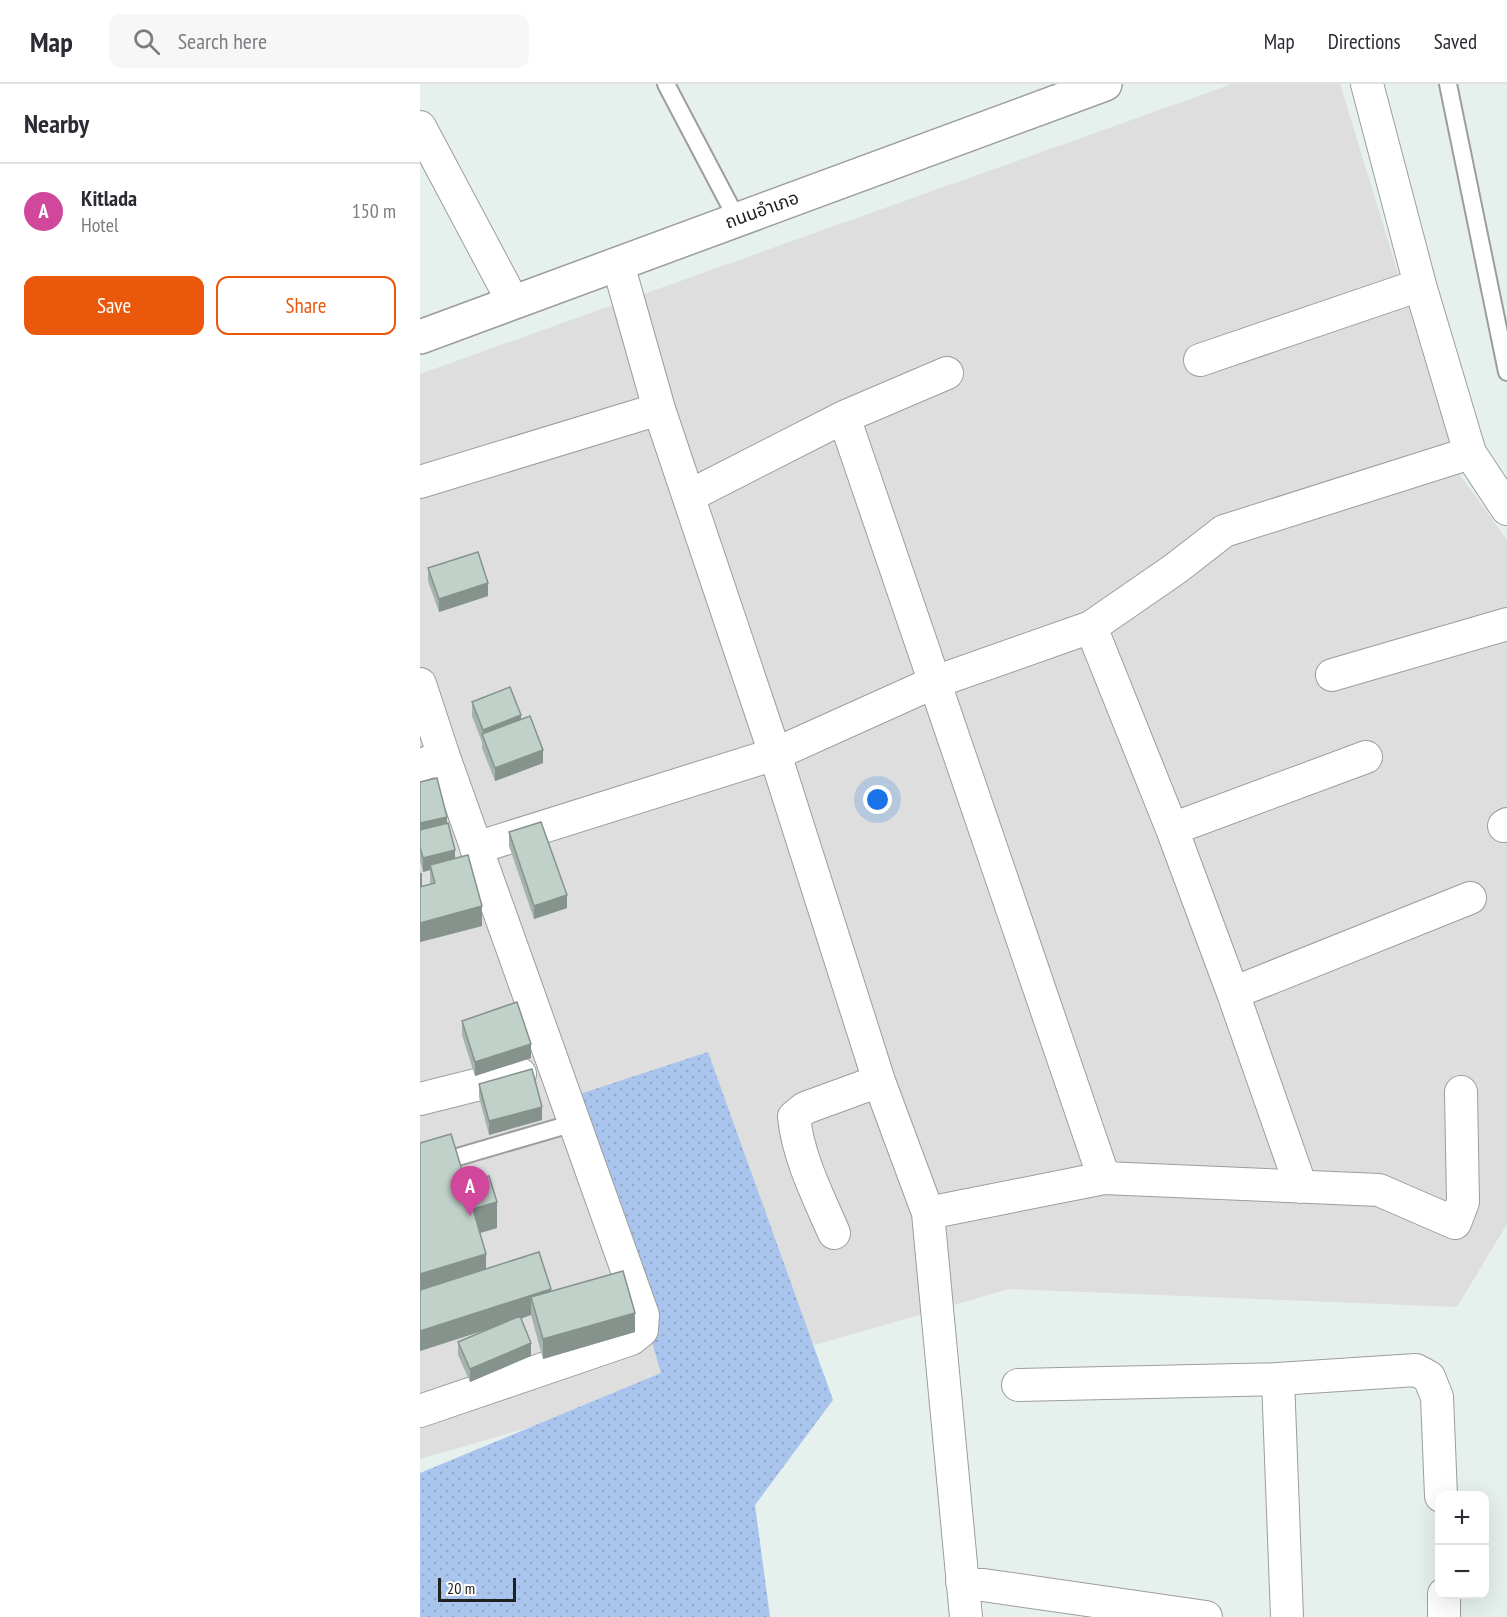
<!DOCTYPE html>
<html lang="en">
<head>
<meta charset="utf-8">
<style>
	:root { --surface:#fff; --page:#f7f7f7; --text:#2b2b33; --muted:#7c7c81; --line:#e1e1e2; --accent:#ea580c }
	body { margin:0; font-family:"PT Sans Narrow","Noto Sans Thai",sans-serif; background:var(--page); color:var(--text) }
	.controls { position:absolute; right:18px; bottom:18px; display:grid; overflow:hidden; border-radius:12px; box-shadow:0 6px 24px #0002 }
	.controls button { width:54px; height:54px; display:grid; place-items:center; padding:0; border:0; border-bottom:2px solid var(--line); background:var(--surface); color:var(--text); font:30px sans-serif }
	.scale { position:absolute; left:18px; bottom:15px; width:78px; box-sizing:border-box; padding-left:6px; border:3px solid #202020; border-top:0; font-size:16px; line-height:21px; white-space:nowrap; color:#202020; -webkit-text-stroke:4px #fff; paint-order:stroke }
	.you { position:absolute; left:458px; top:716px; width:21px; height:21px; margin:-15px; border:4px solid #fff; border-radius:50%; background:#1a73e8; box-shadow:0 0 0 9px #1a73e833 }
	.badge { display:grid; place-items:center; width:39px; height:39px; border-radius:50%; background:var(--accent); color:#fff; font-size:20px; font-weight:700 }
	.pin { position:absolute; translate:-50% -50px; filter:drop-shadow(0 2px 3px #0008) }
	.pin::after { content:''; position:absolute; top:32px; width:21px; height:18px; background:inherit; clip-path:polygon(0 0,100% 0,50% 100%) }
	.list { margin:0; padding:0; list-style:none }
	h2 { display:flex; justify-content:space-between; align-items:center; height:78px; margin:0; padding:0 24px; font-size:26px }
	h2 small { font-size:20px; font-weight:400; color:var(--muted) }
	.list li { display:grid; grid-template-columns:39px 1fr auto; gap:18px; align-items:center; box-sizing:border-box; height:96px; padding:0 24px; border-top:2px solid var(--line) }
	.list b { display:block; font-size:22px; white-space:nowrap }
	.list p { margin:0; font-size:20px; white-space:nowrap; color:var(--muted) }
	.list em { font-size:20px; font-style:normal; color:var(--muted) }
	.actions { display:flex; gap:12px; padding:18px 24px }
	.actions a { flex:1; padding:14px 0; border:2px solid var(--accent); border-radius:12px; text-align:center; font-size:21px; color:var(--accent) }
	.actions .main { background:var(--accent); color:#fff }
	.icon { flex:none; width:33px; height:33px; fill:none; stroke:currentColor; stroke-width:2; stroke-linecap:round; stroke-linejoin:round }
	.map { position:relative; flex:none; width:1087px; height:1533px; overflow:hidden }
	header { display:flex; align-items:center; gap:36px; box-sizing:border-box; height:84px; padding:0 30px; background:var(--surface); border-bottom:2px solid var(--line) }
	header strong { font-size:28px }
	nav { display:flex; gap:33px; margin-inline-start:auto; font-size:21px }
	.search { width:420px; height:54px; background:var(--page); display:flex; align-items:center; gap:15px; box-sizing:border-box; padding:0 21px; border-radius:12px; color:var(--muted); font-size:22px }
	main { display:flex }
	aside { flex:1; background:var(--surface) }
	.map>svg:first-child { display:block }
	.residential { fill:#dddedd }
	.grass { fill:url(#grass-dots) }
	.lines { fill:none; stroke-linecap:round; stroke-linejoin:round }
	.service-casing { stroke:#9d9d9d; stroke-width:20 }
	.minor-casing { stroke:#9d9d9d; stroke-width:34 }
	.tertiary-casing { stroke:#9d9d9d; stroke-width:36 }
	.service { stroke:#fff; stroke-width:16 }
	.minor { stroke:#fff; stroke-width:32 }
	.tertiary { stroke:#fff; stroke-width:33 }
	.wall { fill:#a4b4ac }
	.shaded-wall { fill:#86928c }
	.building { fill:#bfd1c8; stroke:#86928c; stroke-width:1.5 }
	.labels { text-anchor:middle; stroke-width:5; stroke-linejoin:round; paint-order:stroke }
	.street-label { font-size:18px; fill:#202020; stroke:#fff }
</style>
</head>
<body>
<header>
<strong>Map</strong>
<div class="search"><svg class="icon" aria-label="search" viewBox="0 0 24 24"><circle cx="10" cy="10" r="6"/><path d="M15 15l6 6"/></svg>Search here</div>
<nav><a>Map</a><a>Directions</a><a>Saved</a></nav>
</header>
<main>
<aside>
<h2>Nearby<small></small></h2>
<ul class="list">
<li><span class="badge" style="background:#d1479c">A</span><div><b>Kitlada</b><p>Hotel</p></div><em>150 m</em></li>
</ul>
<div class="actions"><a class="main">Save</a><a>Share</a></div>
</aside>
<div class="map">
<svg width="1087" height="1533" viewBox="0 0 1087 1533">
	<defs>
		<pattern id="grass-dots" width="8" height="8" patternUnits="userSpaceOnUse" patternTransform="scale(1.5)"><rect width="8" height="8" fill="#a9c5ed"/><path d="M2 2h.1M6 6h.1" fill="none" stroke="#91a9cb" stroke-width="1.8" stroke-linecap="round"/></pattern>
	</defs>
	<rect width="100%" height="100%" fill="#e6f1ee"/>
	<path class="residential" d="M 812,0 L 920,0 L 1040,391 L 1087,456 L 1087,1140 L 1037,1223 L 589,1205 L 0,1375 L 0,290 Z"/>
	<path class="grass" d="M 288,968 L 413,1316 L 335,1421 L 350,1533 L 0,1533 L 0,1389 L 241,1289 L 160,1010 Z"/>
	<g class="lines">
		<g class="service-casing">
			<path id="service" d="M 246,0 L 317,135
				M 1028,0 L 1087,288
				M 0,1084 L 154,1039"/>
		</g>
		<g class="minor-casing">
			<path id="minor" d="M 0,43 L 93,218
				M 198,180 L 239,325 L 355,670 L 459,997 L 508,1129 L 546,1533
				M 780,276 L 1000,201
				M 424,333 L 527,289
				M 1050,369 L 1087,425
				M 0,398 L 239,325
				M 269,412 L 424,333 L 684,1094 L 508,1129
				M 671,543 L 752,745 L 946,673
				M 912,591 L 1087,540
				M 0,600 L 24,673 L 0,681
				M 1084,742 L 1087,740
				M 752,745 L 813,909 L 1050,814
				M 56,764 L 355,670 L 515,598 L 671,543 L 755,485 L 804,447 L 1050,369 L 1000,201 L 947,0
				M 813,909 L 881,1103
				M 0,1015 L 100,990
				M 684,1094 L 959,1106 L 1035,1139 L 1043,1118 L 1041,1008
				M 414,1149 C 398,1112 378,1073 374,1033 L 385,1024 L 459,997
				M 598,1301 L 858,1295
				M 0,1327 L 211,1255 L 222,1246 L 223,1231 L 24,673
				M 542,1498 L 786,1533
				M 1024,1510 L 1024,1533
				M 867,1533 L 858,1295 L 996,1286 L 1009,1293 L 1017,1313 L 1021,1412"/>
		</g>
		<g class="tertiary-casing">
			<path id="tertiary" d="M 0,253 L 685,0"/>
		</g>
		<use href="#service" class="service"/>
		<use href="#minor" class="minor"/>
		<use href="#tertiary" class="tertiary"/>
	</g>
	<path class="wall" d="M 8,484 L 68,512 L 19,528 L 8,497 Z
		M 52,618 L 101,636 L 123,679 L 75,697 L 62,664 L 62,658 L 52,632 Z
		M 0,698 L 27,739 L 35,774 L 62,842 L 0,858 L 0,784 L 2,802 L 10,800 L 10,786 L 3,788 L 0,777 Z
		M 89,748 L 147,824 L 114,835 L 89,762 Z
		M 42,937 L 111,974 L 55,992 L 42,951 Z
		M 59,1000 L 122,1036 L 69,1051 L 59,1013 Z
		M 0,1059 L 77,1144 L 60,1149 L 66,1185 L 131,1207 L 215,1248 L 123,1275 L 111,1231 L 101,1235 L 111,1272 L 50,1298 L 38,1271 L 38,1258 L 66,1246 L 0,1267 Z"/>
	<path class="shaded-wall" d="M 68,499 L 68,512 L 19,528 L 19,515 Z
		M 101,631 L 101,645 L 63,652 L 63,646 Z
		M 123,666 L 123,679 L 75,697 L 75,684 Z
		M 27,733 L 27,746 L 0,752 L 0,739 Z
		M 35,766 L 35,779 L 10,781 L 10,786 L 3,788 L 3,774 Z
		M 0,789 L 2,789 L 2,802 L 0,803 Z
		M 147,811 L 147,824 L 114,835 L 114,822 Z
		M 62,822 L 62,842 L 0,858 L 0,839 Z
		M 111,960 L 111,974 L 55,992 L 55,978 Z
		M 122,1023 L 122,1036 L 69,1051 L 69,1037 Z
		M 77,1118 L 77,1144 L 53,1151 L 53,1125 Z
		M 66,1170 L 66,1196 L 0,1216 L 0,1190 Z
		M 131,1205 L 131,1225 L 111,1213 L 111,1231 L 0,1267 L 0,1247 Z
		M 215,1229 L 215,1248 L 123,1275 L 123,1255 Z
		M 111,1259 L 111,1272 L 50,1298 L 50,1285 Z"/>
	<path class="building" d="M 58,468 L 68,499 L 19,515 L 8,484 Z
		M 90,603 L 101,631 L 63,646 L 52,618 Z
		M 110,632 L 123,666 L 75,684 L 62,650 Z
		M 17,694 L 27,733 L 0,739 L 0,698 Z
		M 121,738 L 147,811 L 114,822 L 89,748 Z
		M 28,739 L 35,766 L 3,774 L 0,763 L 0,746 Z
		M 48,771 L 62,822 L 0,839 L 0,803 L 15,799 L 10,781 Z
		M 97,918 L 111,960 L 55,978 L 42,937 Z
		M 112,985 L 122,1023 L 69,1037 L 59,1000 Z
		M 31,1050 L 46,1099 L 69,1092 L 77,1118 L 53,1125 L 66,1170 L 0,1190 L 0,1059 Z
		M 119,1168 L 131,1205 L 0,1247 L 0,1206 Z
		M 203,1187 L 215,1229 L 123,1255 L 111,1213 Z
		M 100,1232 L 111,1259 L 50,1285 L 38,1258 Z"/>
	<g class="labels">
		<g class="street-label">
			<text transform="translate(342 126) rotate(-20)" y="6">ถนนอำเภอ</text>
		</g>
	</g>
</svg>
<div class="controls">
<button>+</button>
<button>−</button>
</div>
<div class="scale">20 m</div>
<div class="you"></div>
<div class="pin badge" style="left:50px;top:1132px;background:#d1479c">A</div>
</div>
</main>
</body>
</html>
